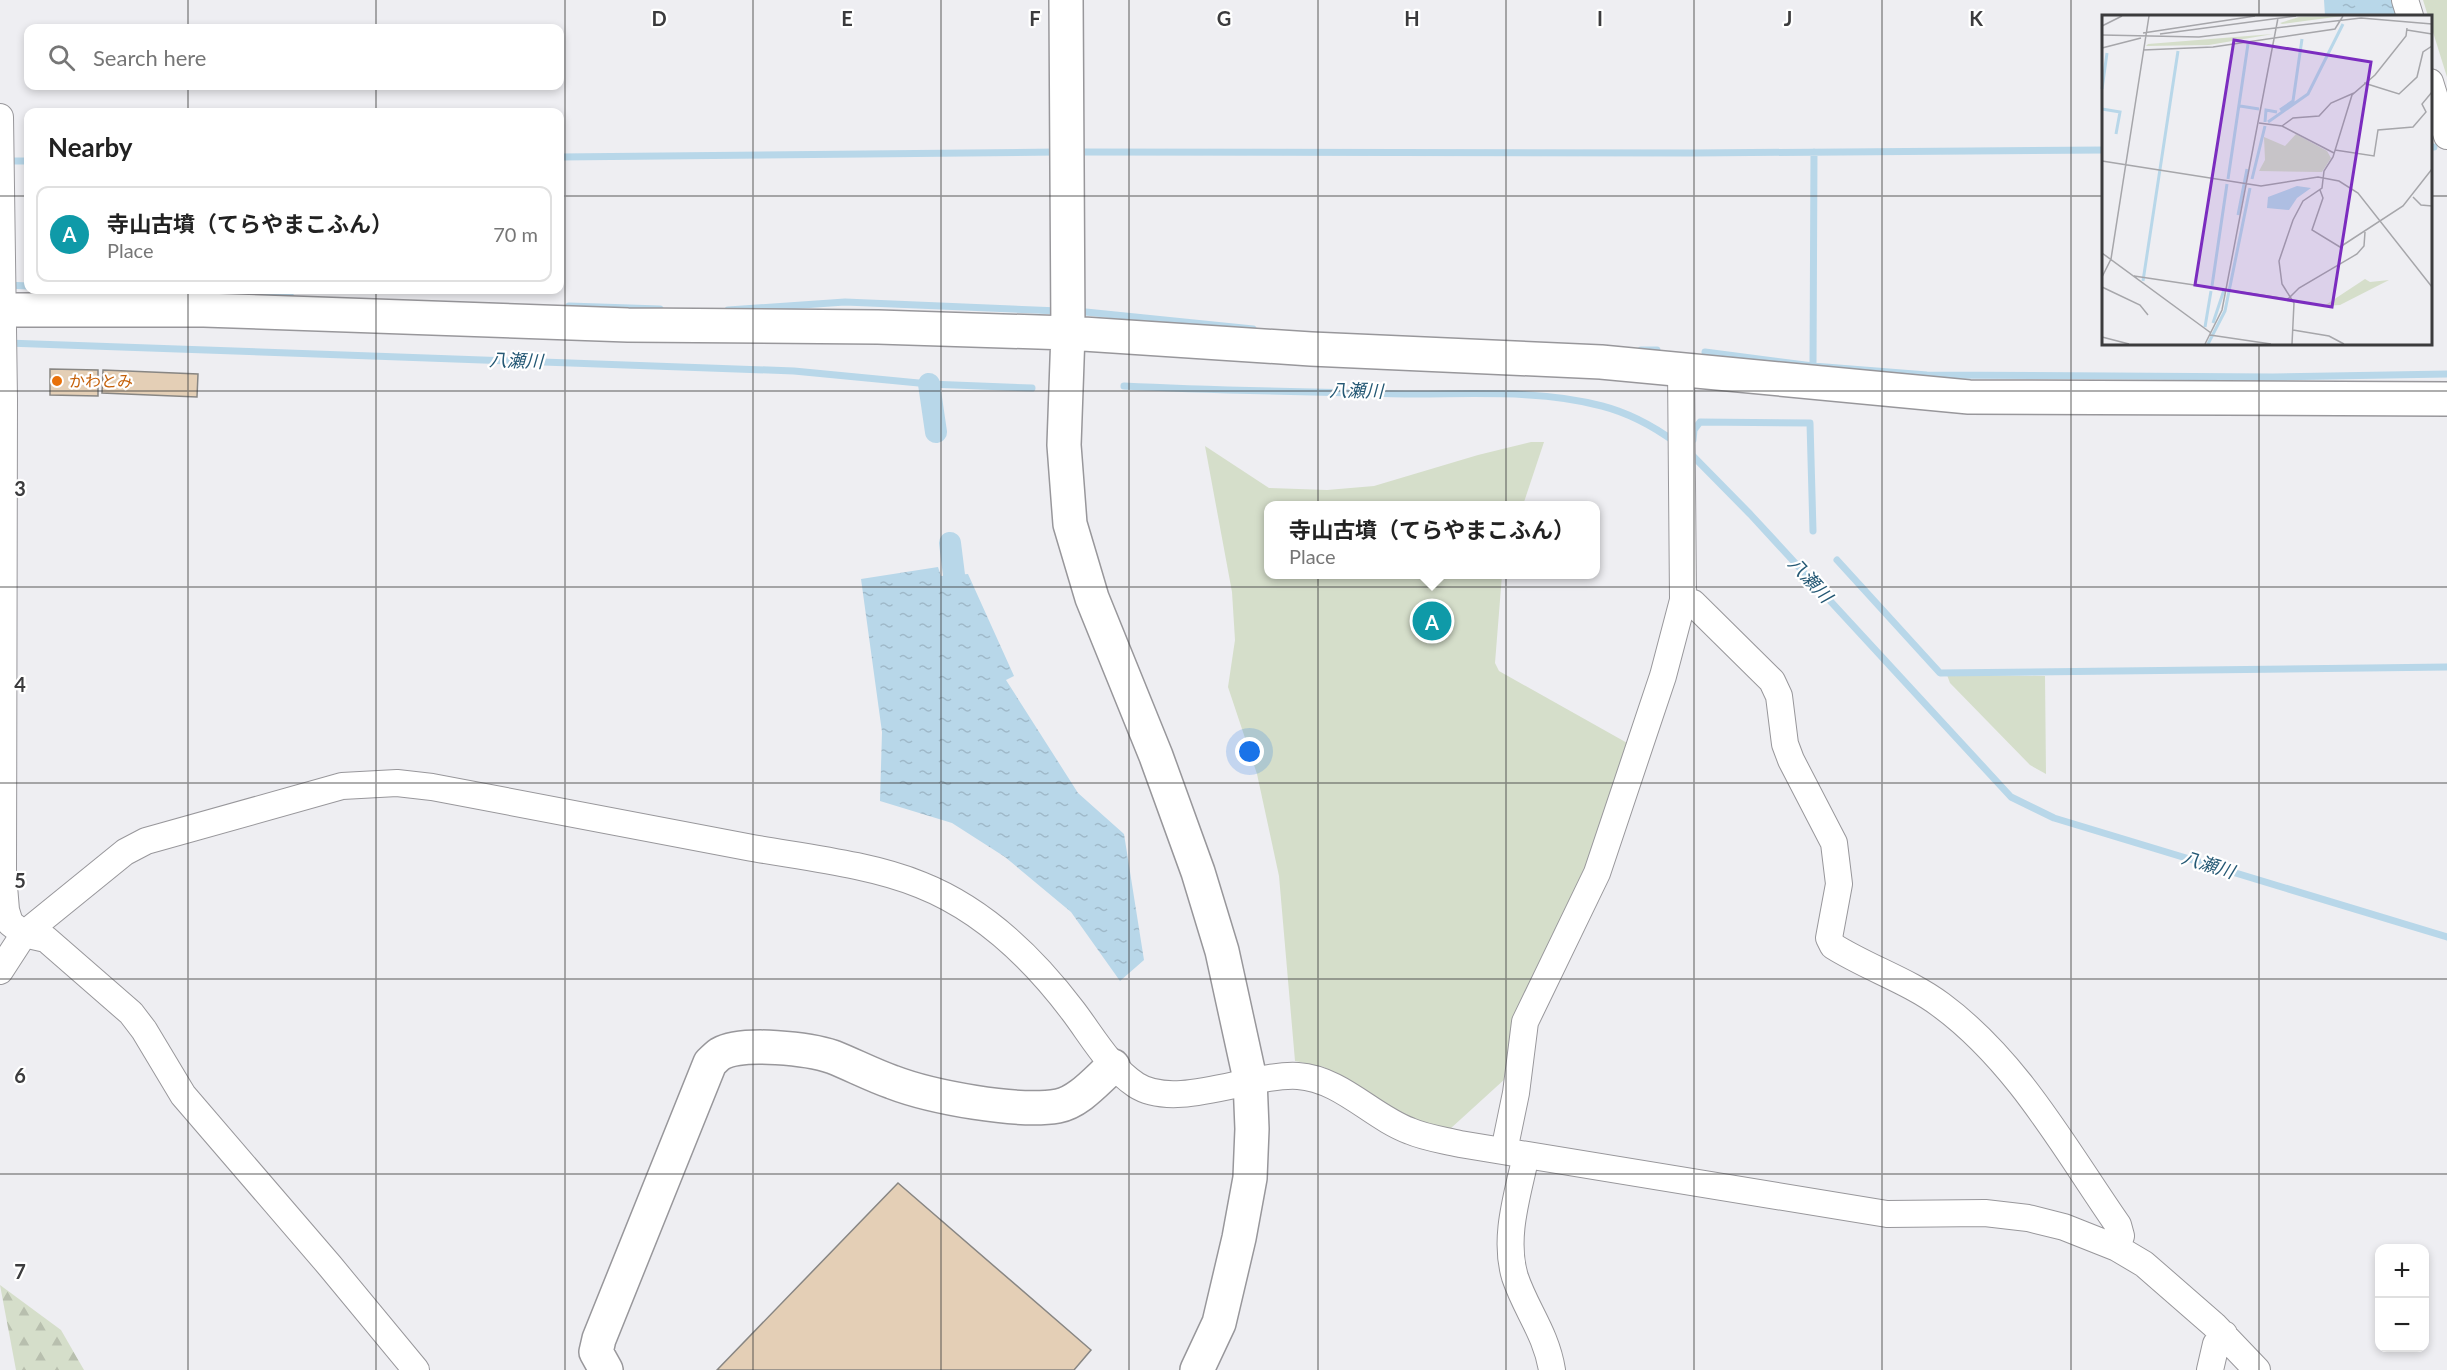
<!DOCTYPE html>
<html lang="en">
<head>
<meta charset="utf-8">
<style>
	:root { --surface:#fff; --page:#f6f6f6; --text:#222; --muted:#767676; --line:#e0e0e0; --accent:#111827 }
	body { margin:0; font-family:Lato,"Noto Sans JP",sans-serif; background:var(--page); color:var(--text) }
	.controls { position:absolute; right:18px; bottom:18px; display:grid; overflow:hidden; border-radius:12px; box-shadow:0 3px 9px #0003 }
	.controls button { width:54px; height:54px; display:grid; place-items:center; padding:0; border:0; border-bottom:2px solid var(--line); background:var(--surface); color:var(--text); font:30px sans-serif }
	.you { position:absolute; left:1250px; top:752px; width:21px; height:21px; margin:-15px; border:4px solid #fff; border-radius:50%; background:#1a73e8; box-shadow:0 0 0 9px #1a73e833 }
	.badge { display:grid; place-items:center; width:39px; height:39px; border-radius:50%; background:var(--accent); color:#fff; font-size:20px; font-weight:700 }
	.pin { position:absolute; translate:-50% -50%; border:3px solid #fff; box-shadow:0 2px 6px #0006 }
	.popup { position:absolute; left:1264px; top:501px; width:336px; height:78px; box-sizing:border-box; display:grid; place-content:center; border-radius:12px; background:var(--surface); filter:drop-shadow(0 2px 4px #0005); font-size:20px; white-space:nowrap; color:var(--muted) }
	.popup b { font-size:22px; color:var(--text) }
	.popup::after { content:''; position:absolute; left:50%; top:100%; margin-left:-12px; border:12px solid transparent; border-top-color:var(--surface) }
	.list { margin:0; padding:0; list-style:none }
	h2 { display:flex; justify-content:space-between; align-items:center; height:78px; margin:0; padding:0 24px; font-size:26px }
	h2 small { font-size:20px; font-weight:400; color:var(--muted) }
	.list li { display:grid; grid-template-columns:39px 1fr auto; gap:18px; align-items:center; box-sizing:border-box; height:96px; margin:0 12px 12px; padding:0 12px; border:2px solid var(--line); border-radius:12px }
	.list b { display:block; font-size:22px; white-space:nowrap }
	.list p { margin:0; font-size:20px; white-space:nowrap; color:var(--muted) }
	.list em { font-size:20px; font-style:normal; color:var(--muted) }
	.icon { flex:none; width:33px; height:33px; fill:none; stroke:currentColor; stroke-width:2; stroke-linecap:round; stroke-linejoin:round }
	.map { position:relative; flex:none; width:2447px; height:1370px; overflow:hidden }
	.search { position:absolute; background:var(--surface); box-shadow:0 3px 9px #0003; left:24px; top:24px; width:540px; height:66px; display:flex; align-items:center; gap:15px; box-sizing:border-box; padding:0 21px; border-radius:12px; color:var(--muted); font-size:22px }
	.panel { position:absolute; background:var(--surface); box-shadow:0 3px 9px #0003; left:24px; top:108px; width:540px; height:186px; border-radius:12px }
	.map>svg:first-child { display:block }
	.grass { fill:#d5deca }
	.forest { fill:url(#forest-firs) }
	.water { fill:url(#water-ripples) }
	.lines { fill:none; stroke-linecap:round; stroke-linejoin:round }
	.stream { stroke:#b8d7e9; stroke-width:7 }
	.canal { stroke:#b8d7e9; stroke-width:22 }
	.building { fill:#e4cfb6; stroke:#888683; stroke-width:1.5 }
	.street-casing { stroke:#98979b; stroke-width:28 }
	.secondary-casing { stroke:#98979b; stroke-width:36 }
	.street { stroke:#fff; stroke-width:26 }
	.secondary { stroke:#fff; stroke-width:33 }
	.grid { fill:none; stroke:#3b3b3d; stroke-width:1.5; stroke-opacity:0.55 }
	.food-dot { fill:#e8710a; stroke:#fff; stroke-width:2 }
	.labels { text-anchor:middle; stroke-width:4.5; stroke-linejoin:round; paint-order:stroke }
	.food-label { font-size:16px; fill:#c56008; stroke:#fff; text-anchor:start }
	.water-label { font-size:18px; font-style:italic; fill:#245874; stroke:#fff }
	.inset-river { fill:none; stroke:#b8d7e9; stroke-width:3 }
	.inset-road { fill:none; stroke:#a6a6aa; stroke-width:1.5 }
	.view { fill:#7b2cbf; fill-opacity:0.15; stroke:#7b2cbf; stroke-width:3 }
	.inset-edge { fill:none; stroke:#3b3b3d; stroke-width:3 }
	.grid-label { font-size:20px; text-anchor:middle; font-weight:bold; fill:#3b3b3d; stroke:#fff; stroke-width:4.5; stroke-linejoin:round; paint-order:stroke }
</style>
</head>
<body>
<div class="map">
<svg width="2447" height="1370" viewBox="0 0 2447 1370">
	<defs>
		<pattern id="forest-firs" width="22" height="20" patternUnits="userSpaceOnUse" patternTransform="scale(1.5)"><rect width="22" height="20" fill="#d5deca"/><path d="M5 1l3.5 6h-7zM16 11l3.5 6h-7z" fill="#b8bfae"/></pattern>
		<pattern id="water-ripples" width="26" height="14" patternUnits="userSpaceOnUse" patternTransform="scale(1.5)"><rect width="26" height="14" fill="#b8d7e9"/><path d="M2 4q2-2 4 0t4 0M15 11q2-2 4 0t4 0" fill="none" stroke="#9fb9c9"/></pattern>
	</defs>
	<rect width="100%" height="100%" fill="#eeeef2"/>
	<path class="grass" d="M 2423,0 L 2447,0 L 2447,77 Z
		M 1531,442 L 1544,442 L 1523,505 L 1268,506 L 1268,574 L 1502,575 L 1495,663 L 1499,671 L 1629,744 L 1590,867 L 1506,1078 L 1450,1129 L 1426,1124 L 1385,1107 L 1324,1067 L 1295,1061 L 1279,876 L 1257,774 L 1228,687 L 1235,640 L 1232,592 L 1205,446 L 1269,488 L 1327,490 L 1374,486 L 1478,455 Z
		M 1947,675 L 2045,676 L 2046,774 L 2030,765 L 1950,683 Z"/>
	<path class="forest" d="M 0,1285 L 61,1330 L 84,1370 L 16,1370 Z"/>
	<path class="water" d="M 2324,0 L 2392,0 L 2397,16 L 2325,16 Z
		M 938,567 L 941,576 L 968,574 L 1014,676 L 1006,680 L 1078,793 L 1124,834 L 1144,960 L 1120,981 L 1071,912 L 1005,857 L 952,823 L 880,801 L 882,732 L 861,579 Z"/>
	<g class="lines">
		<path class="stream" d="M 2430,147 L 2434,147
			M 1074,152 L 1694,153 L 2104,150
			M 560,157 L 1057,152
			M 4,161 L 28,161
			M 7,285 L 28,286
			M 117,290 L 291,297
			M 569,306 L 660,309
			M 728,310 L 845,302 L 1059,311
			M 1076,311 L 1253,329
			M 7,343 L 794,371 L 929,384 L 1032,388
			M 1641,350 L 1657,350
			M 1705,352 L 1813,366 L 1927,375 L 2273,377 L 2447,374
			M 1813,366 L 1814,152
			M 1124,386 C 1222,391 1319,392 1416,394 C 1477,394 1543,390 1602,406 C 1629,413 1653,426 1675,442
			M 1693,440 L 1694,430 L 1700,422 L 1810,423 L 1813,531
			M 1689,452 L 1750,514 L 2011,797 L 2054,818 L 2447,937
			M 1837,560 L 1940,673 L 2447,667"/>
		<path class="canal" d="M 929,384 L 936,432
			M 950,543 L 954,575"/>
	</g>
	<path class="building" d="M 50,369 L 98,370 L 98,396 L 50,395 Z
		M 103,370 L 198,374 L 197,397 L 102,393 Z
		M 898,1183 L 1091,1350 L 1074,1370 L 717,1370 Z"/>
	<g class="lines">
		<g class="street-casing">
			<path id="street" d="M 2405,0 L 2410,16
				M 2430,82 L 2447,136
				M 0,117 L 4,399 L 3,874 L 6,910 L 10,923 L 24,934 L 46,939 L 131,1013 L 144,1030 L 183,1095 L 330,1266 L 416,1370
				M 1683,600 L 1693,603 L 1772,681 L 1779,696 L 1785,744 L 1791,760 L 1834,843 L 1839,884 L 1829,938 L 1833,946 C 1868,968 1909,981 1941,1005 C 2018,1062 2065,1149 2118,1225 L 2121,1236 L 2117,1248
				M 0,971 L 24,934 L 125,852 L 146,841 L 342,786 L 397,783 L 432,787 C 537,807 642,827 747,847 C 802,857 870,864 921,885 C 984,910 1033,958 1073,1011 C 1092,1036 1109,1067 1136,1085 C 1176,1111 1252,1073 1298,1076 C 1341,1079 1372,1117 1410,1131 C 1426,1138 1444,1140 1460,1144 L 1887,1214 L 1985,1213 L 2028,1218 L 2064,1227 L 2117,1248 L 2144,1264 L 2214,1325 L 2257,1370
				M 1504,1151 L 1516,1093 L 1525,1022 L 1597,873 L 1663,676 L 1683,600 L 1681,368
				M 1526,1155 C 1518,1194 1503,1237 1515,1277 C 1526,1310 1546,1333 1552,1370
				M 2210,1370 L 2216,1344 L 2224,1334"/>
		</g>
		<g class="secondary-casing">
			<path id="secondary" d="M 1066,0 L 1068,333 L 1064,445 L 1070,524 L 1092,598 L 1156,756 L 1198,872 L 1222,951 L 1250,1079 L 1252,1129 L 1250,1178 L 1239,1238 L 1219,1323 L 1197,1370
				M 0,310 L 204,310 L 628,325 L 878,327 L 1068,333 L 1311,349 L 1601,362 L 1969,397 L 2447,399
				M 606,1370 L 596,1352 L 599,1339 L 710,1063 C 713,1060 717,1056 720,1054 C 743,1041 810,1049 833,1057 C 853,1065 872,1075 892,1082 C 931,1097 1017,1113 1058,1106 C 1079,1102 1097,1080 1113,1066"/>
		</g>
		<use href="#street" class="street"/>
		<use href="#secondary" class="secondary"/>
	</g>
	<path class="grid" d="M 188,0 L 188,28M 376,0 L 376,28M 565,0 L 565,1370M 753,0 L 753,1370M 941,0 L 941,1370M 1129,0 L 1129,1370M 1318,0 L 1318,1370M 1506,0 L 1506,1370M 1694,0 L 1694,1370M 1882,0 L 1882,1370M 2071,0 L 2071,1370M 2259,0 L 2259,16M 188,86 L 188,112M 376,86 L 376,112M 0,196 L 28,196M 560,196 L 2104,196M 2430,196 L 2447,196M 188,290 L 188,1370M 376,290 L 376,1370M 2259,344 L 2259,1370M 0,391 L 2447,391M 0,587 L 2447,587M 0,783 L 2447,783M 0,979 L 2447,979M 0,1174 L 2447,1174"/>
	<circle class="food-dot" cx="57" cy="381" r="6"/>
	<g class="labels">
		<g class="food-label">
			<text x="69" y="387">かわとみ</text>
		</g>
		<g class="water-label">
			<text transform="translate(516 361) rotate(2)" y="6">八瀬川</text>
			<text transform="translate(1356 391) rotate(1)" y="6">八瀬川</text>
			<text transform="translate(1810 580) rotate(47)" y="6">八瀬川</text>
			<text transform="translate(2208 865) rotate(17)" y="6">八瀬川</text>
		</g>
	</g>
	<g transform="translate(2102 15)">
		<rect width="330" height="330" fill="#eeeef2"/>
		<path d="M 240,1 L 180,9 L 178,8 L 197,2 ZM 171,19 L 107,30 L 44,31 L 46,29 ZM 194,119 L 225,136 L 229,143 L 220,157 L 157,156 L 163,145 L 162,122 L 183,131 Z" fill="#d5deca"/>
		<path d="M 263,264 L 268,267 L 287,265 L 238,290 L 222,291 Z" fill="#d5deca"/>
		<path d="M 195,171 L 209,173 L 195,183 L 187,195 L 165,193 L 166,182 Z" fill="#b8d7e9"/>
		<path class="inset-river" d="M 0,74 L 5,38M 138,91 L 157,94M 0,94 L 18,97 L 14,119M 178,95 L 191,86 L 200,24M 163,107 L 164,95 L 175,97M 166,107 L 206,79 L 241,9M 126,164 L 146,29M 150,164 L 163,111M 136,200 L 145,154M 41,266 L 76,36M 110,271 L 125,169M 111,308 L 122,275M 103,312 L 109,276M 106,329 L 123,296 L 148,173"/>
		<path class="inset-road" d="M 0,11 L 20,1M 305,15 L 330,19M 41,18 L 153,1M 58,19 L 194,1M 0,20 L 97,22 L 259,3 L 330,9M 0,33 L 39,23M 41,35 L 111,32 L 233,14 L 241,1M 262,68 L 297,79 L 315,62 L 321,37 L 330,31M 157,108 L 180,111 L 232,138M 180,111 L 191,103 L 217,101 L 229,88 L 252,78M 233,135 L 272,141 L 276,115 L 311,112 L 324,97 L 320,89 L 330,77M 0,146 L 159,171 L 216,162 L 237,166 L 256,178 L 330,272M 218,175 L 221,183 L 210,215 L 238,232 L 301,191 L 330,154M 311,182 L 319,190 L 330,191M 0,238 L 109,318M 32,261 L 186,284 L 197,273 L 255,239 L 262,231 L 263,217M 0,262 L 9,244 L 47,1M 0,272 L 38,290 L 46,300M 191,315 L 227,321 L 242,329M 108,320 L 169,329M 0,322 L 27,329M 103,329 L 120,295 L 176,3M 190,329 L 192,288 L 180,269 L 177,246 L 191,205 L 201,186 L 220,173 L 222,156 L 231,142 L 250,80 L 273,60 L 304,21 L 305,13"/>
		<path class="view" d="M 132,25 L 269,47 L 230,292 L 93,270 Z"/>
		<rect width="330" height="330" class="inset-edge"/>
	</g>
	<g class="grid-label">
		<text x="659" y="26">D</text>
		<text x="847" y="26">E</text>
		<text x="1035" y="26">F</text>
		<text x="1224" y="26">G</text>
		<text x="1412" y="26">H</text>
		<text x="1600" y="26">I</text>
		<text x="1788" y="26">J</text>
		<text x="1976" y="26">K</text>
		<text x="20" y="496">3</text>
		<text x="20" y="692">4</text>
		<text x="20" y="888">5</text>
		<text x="20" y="1083">6</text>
		<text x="20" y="1279">7</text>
	</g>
</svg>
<div class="controls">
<button>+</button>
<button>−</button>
</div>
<div class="you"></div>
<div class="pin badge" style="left:1432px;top:621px;background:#0f9aa8">A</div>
<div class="popup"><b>寺山古墳（てらやまこふん）</b>Place</div>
<div class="search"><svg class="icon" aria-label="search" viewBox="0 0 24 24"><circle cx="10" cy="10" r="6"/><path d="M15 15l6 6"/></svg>Search here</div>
<section class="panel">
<h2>Nearby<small></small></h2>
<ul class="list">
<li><span class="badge" style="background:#0f9aa8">A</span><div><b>寺山古墳（てらやまこふん）</b><p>Place</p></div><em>70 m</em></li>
</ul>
</section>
</div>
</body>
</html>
